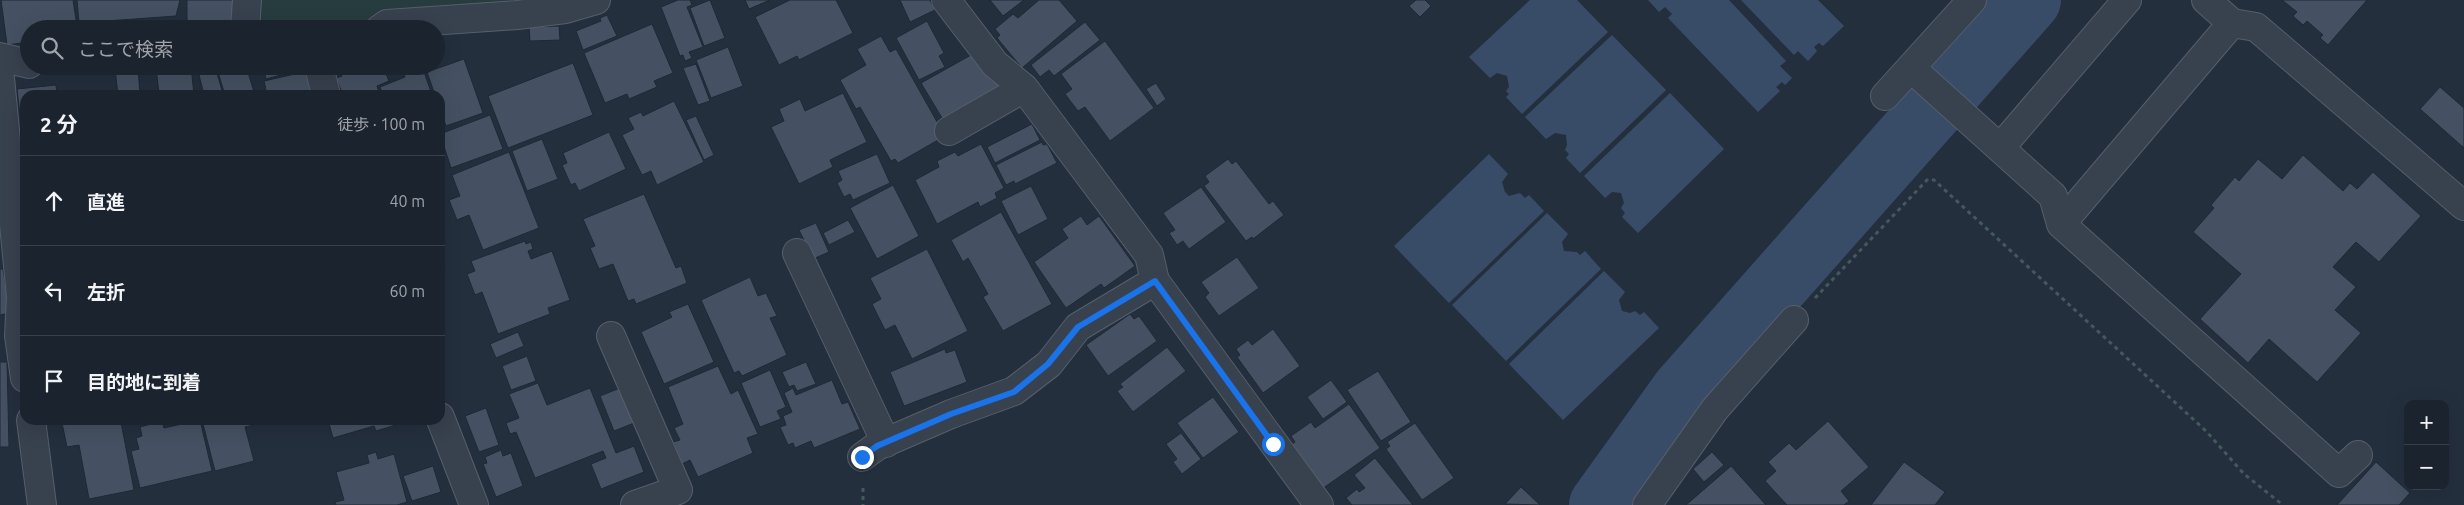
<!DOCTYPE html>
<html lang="ja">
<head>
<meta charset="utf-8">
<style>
	:root { --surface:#1b232e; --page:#282f3a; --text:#f1f3f6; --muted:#a0a4aa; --line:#39404a }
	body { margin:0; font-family:Ubuntu,"Noto Sans JP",sans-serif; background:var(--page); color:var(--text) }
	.controls { position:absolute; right:15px; bottom:15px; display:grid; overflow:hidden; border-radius:10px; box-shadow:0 5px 20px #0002 }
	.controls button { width:45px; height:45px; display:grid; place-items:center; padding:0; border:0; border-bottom:1px solid var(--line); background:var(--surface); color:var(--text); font:25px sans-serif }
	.stop { position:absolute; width:15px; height:15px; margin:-11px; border:4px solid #1a73e8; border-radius:50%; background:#fff }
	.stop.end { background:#1a73e8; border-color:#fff; box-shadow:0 1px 5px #0008 }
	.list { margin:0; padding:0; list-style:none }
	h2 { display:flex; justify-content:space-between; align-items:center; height:65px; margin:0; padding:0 20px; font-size:21px }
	h2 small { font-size:16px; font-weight:400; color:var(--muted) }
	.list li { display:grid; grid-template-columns:32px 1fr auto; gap:15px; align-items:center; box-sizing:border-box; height:90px; padding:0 20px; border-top:1px solid var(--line) }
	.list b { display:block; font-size:19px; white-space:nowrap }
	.list em { font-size:16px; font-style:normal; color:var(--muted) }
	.icon { flex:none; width:28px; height:28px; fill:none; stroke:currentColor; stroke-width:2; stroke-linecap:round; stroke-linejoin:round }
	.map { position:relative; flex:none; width:2464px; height:505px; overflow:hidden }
	.search { position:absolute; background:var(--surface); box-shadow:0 5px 20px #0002; left:20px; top:20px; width:425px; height:55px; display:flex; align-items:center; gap:12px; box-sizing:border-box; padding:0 18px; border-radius:28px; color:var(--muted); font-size:19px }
	.panel { position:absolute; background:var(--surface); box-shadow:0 5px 20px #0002; left:20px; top:90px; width:425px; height:335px; border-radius:15px }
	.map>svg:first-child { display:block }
	.green { fill:#263c3f }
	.water { fill:#394c67 }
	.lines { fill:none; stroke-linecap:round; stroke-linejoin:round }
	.river { stroke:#394c67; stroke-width:64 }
	.building { fill:#455162; stroke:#1f2835 }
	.minor-casing { stroke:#565f6c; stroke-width:30 }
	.path { stroke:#44595c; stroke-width:3; stroke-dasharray:4 4; stroke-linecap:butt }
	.minor { stroke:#38414e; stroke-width:28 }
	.route { stroke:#1a73e8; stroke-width:6 }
</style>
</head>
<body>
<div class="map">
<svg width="2464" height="505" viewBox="0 0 2464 505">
	<rect width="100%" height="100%" fill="#242f3e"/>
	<path class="green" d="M 257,0 L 562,0 L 380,15 L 367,27 L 354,29 L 255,29 Z"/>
	<path class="water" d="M 1530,0 L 1577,0 L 1608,32 L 1522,114 L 1506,97 L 1509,94 L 1506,91 L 1509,87 L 1507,76 L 1497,73 L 1490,78 L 1469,57 Z
		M 1648,0 L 1729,0 L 1786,61 L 1780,66 L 1792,78 L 1785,85 L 1782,82 L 1776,87 L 1780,91 L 1758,112 L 1668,18 L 1672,14 L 1665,7 L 1659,12 Z
		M 1741,0 L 1818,0 L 1844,26 L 1823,46 L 1819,43 L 1814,47 L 1817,51 L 1808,61 L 1798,51 L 1794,55 Z
		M 1612,35 L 1666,90 L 1580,173 L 1566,158 L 1569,154 L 1565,150 L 1567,145 L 1566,135 L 1555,133 L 1546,139 L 1525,117 Z
		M 1670,93 L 1724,149 L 1638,233 L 1622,217 L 1625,213 L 1621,208 L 1624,203 L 1621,193 L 1612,192 L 1605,198 L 1584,176 Z
		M 1489,154 L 1508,174 L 1502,182 L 1505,192 L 1509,196 L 1520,193 L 1525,198 L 1529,195 L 1544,211 L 1449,303 L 1394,246 Z
		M 1547,213 L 1568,234 L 1562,242 L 1564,251 L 1577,252 L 1580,255 L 1585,251 L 1601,269 L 1506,361 L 1452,305 Z
		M 1604,271 L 1625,292 L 1619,300 L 1622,311 L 1630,313 L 1635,311 L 1640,315 L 1644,312 L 1659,328 L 1563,420 L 1509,364 Z"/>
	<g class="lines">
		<path class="river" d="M 1601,505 L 1683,391 L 2029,0"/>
	</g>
	<path class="building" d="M 1,0 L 73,0 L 77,26 L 72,27 L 73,29 L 29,29 L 29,42 L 7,45 Z
		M 77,0 L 180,0 L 176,16 L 79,23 Z
		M 187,0 L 238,0 L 236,23 L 229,26 L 230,29 L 187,29 Z
		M 678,0 L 690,0 L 692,5 L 687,7 L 703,47 L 689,52 L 692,58 L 685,61 L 683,55 L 680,56 L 661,7 Z
		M 710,0 L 725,38 L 704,46 L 690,8 Z
		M 745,0 L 770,0 L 749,9 Z
		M 790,0 L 836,0 L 853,33 L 799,60 L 797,56 L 779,65 L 755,17 Z
		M 900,0 L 930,0 L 935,10 L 910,22 Z
		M 990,0 L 1024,0 L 1003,16 Z
		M 1039,0 L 1059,0 L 1077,21 L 1022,68 L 997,38 L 1000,35 L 995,29 L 1013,14 L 1018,18 Z
		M 1416,0 L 1425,0 L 1431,6 L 1420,17 L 1409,6 Z
		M 2282,0 L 2367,0 L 2328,45 L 2320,38 L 2323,35 L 2307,21 L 2303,25 L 2293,16 L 2297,12 Z
		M 607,15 L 617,36 L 583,50 L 576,31 L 601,21 L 600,18 Z
		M 927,21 L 944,53 L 939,56 L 945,67 L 919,80 L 896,38 Z
		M 131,22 L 132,29 L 116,29 L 116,23 Z
		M 1085,22 L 1100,40 L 1054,76 L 1049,70 L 1040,77 L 1031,65 Z
		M 652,24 L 673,73 L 654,81 L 657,87 L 629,99 L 627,94 L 605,103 L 584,53 Z
		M 559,26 L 560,40 L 530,41 L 529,27 Z
		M 881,36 L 890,52 L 896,49 L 945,136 L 898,163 L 895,159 L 891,161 L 860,107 L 856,109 L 840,80 L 866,65 L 857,49 Z
		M 1105,41 L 1154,108 L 1110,141 L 1085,107 L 1078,111 L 1065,94 L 1072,89 L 1061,74 Z
		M 728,47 L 743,86 L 711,98 L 696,60 Z
		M 980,50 L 1003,90 L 945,123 L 921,83 Z
		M 464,59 L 483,113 L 446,126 L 440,109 L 440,95 L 435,95 L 427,72 Z
		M 573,63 L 593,115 L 508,148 L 488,96 Z
		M 696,64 L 710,101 L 698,105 L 683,68 Z
		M 156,66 L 191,66 L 194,95 L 159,95 Z
		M 204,66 L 215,66 L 223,94 L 204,95 L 198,71 L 204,69 Z
		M 216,66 L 246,66 L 255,95 L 225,95 Z
		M 263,66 L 299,66 L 300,70 L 266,79 Z
		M 338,66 L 383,66 L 389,81 L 377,86 L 380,95 L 343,95 L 336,78 L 342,76 Z
		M 412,66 L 422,66 L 432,95 L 383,95 L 380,87 L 405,77 L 403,70 Z
		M 138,67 L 140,95 L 118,95 L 115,69 Z
		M 308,71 L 314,95 L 267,95 L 264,81 Z
		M 1156,83 L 1166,99 L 1157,106 L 1146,89 Z
		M 56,85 L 57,95 L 25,95 L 25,155 L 18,155 L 16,142 L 23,141 L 17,89 Z
		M 2440,87 L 2464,108 L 2464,148 L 2420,109 Z
		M 843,93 L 867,142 L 830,160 L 833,167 L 799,184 L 771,127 L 784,121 L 779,109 L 800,99 L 805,111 Z
		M 674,101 L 704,162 L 657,185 L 651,171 L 642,175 L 622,135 L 634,129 L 628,118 L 641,112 L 643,116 Z
		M 490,115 L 503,149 L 451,168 L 440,134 Z
		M 696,116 L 714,155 L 704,160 L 686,120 Z
		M 1032,124 L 1040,140 L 995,163 L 987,147 Z
		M 609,132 L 626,169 L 579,191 L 575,183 L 571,185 L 562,165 L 567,163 L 563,153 Z
		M 542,139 L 558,179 L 527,191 L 512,151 Z
		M 1042,142 L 1043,145 L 1047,144 L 1057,163 L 1015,184 L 1014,181 L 1006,185 L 996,165 Z
		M 981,144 L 1004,188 L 995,193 L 997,198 L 980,207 L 978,202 L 937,224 L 915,180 L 939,167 L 937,161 L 955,152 L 958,156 Z
		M 509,152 L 539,228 L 483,250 L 469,215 L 457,220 L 449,200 L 460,196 L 452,175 Z
		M 877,154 L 890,183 L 853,200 L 850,194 L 844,197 L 837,183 L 842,180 L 838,171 Z
		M 2303,155 L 2343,191 L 2350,183 L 2357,189 L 2373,172 L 2421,216 L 2379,262 L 2356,242 L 2333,267 L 2356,287 L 2335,310 L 2361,333 L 2317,382 L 2269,339 L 2248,363 L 2200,319 L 2241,274 L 2193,232 L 2214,208 L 2211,205 L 2235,177 L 2239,181 L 2258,159 L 2282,179 Z
		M 1228,159 L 1232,164 L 1236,161 L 1269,204 L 1273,201 L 1284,215 L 1253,239 L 1252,237 L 1246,241 L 1204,186 L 1209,182 L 1205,176 Z
		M 893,185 L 919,236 L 877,259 L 850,208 Z
		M 1031,186 L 1048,219 L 1018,235 L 1001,201 Z
		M 1201,187 L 1226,222 L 1189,249 L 1183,241 L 1177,245 L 1169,233 L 1175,230 L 1163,213 Z
		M 644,194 L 676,268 L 681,266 L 687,283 L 636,304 L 634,299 L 628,301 L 613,264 L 599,269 L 590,248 L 595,246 L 583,219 Z
		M 1001,212 L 1052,304 L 1003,331 L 983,297 L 988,294 L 968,258 L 963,262 L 951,240 Z
		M 1081,216 L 1087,225 L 1099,216 L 1135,266 L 1104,288 L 1101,284 L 1066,308 L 1034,262 L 1068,238 L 1062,229 Z
		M 848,220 L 855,232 L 829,245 L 823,233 Z
		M 816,223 L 829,252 L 813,259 L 799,230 Z
		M 525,241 L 526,244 L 531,242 L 533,249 L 528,251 L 531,259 L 552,251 L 570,300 L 548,308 L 550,314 L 498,334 L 482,292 L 475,295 L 467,274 L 475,271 L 471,261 Z
		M 927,249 L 968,331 L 912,359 L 895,325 L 885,330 L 872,304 L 881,299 L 870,278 Z
		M 440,253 L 445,266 L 440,268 Z
		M 1237,257 L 1259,288 L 1219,316 L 1205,297 L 1209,293 L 1201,282 Z
		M 0,269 L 3,269 L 10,313 L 0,315 Z
		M 750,277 L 758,296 L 766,293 L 777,316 L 770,318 L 787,355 L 742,376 L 739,371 L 734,373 L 701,300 Z
		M 688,304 L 714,362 L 664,384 L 641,332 L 672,317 L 669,312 Z
		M 1130,314 L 1134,319 L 1139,316 L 1157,341 L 1108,376 L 1086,345 Z
		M 1273,329 L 1300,366 L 1263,393 L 1237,357 L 1240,355 L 1236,349 L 1248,340 L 1252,345 Z
		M 518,332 L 524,346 L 496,358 L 490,344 Z
		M 1167,347 L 1186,371 L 1133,412 L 1117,391 L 1123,387 L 1120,384 Z
		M 945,349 L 946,353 L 955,350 L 967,382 L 904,406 L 890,372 Z
		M 527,356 L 536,381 L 511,390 L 502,366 Z
		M 0,362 L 7,362 L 9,447 L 0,447 Z
		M 806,362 L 816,384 L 797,391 L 794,385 L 789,387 L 782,372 Z
		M 718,366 L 731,394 L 738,390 L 758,434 L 747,438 L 753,453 L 698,477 L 690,460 L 682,464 L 673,442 L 680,440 L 674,428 L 683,424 L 668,387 Z
		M 770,370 L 786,407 L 777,411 L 781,419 L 760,427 L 741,383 Z
		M 1378,371 L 1411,422 L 1381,441 L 1347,390 Z
		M 832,380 L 842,404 L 848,402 L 860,429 L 814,448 L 811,441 L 795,448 L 793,443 L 788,445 L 780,427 L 786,425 L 783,416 L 792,412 L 784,393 L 793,388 L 796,395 Z
		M 1331,380 L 1347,402 L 1323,419 L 1307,397 Z
		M 538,383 L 547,405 L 590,388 L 616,453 L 634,446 L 644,472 L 601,489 L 591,464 L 606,458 L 603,451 L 535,478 L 516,432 L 510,434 L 506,423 L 519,418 L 509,394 Z
		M 620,388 L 634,423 L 614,431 L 600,396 Z
		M 1213,397 L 1239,432 L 1203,458 L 1177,423 Z
		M 1349,404 L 1380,448 L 1322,489 L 1291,445 L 1295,442 L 1291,436 L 1311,422 L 1315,428 Z
		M 486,408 L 499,445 L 479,452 L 465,416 Z
		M 76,420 L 121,422 L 134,490 L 89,499 L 79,445 L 67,447 L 62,423 Z
		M 200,420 L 212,471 L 140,488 L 131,451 L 139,449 L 136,438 L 142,436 L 140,427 L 162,421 L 164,428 Z
		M 202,420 L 253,420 L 254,425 L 245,427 L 254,461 L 215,471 Z
		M 328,420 L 405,420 L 406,422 L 376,431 L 374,426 L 333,438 Z
		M 1828,421 L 1869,467 L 1841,491 L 1849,501 L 1844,505 L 1787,505 L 1765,481 L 1776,471 L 1768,462 L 1789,443 L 1796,450 Z
		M 1415,423 L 1454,478 L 1422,500 L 1386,449 L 1390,446 L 1387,442 Z
		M 1181,433 L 1201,459 L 1182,474 L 1173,462 L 1177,459 L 1166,444 Z
		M 501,450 L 503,456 L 511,453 L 523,486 L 496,497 L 483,464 L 487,463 L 485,457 Z
		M 376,452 L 378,459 L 394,454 L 407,502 L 397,505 L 336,505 L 335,502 L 344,500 L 336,472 L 369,463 L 367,455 Z
		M 1712,452 L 1724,465 L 1704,482 L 1693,469 Z
		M 1375,458 L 1413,505 L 1352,505 L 1346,498 L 1357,489 L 1359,492 L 1365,488 L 1354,475 Z
		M 1904,462 L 1945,492 L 1935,505 L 1871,505 Z
		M 2376,462 L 2410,493 L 2399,505 L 2337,505 Z
		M 433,466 L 441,492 L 412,501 L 403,476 Z
		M 1731,466 L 1766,505 L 1686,505 Z
		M 1521,487 L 1540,505 L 1505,504 Z"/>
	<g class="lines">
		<g class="minor-casing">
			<path id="minor" d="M 946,0 L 995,64 L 1024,88 L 1149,255 L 1155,281 L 1319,505
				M 2206,0 L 2232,23
				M 245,29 L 247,0
				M 380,29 L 387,24 L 517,15 L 565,9 L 596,0
				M 0,57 L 29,64
				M 319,66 L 326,95
				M 1911,68 L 2053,196 L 2061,224
				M 0,78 L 21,297 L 19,336 L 25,378
				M 1885,96 L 1972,0
				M 949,131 L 1024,88
				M 2000,148 L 2127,0
				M 797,253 L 886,443
				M 611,336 L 678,490 L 635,505
				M 440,417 L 474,505
				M 31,420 L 42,505
				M 2358,455 L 2339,473 L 2061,224 L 2232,23 L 2256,27 L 2464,206
				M 862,457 L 877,446 L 951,414 L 1014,391 L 1049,364 L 1078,327 L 1155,281
				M 1647,505 L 1715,409 L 1794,320"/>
		</g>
		<path class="path" d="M 1815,298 L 1928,179 L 1934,180 L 2206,431 L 2244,474 L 2283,505
			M 863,488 L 863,505"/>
		<use href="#minor" class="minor"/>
	</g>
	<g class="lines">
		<path class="route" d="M 862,457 L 877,446 L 951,414 L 1014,392 L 1048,364 L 1078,327 L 1155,281 L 1273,444"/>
	</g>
</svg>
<div class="controls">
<button>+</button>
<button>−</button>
</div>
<div class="stop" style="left:1273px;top:444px"></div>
<div class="stop end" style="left:862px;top:457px"></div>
<div class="search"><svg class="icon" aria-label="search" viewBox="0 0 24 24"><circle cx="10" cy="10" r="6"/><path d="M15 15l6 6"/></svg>ここで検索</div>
<section class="panel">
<h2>2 分<small>徒歩 · 100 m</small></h2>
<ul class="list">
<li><svg class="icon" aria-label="ahead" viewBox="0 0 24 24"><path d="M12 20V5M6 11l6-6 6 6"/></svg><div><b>直進</b></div><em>40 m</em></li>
<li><svg class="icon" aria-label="left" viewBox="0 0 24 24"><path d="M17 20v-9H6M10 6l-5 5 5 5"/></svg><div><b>左折</b></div><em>60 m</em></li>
<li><svg class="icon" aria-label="arrive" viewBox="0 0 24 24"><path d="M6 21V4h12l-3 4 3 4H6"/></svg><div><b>目的地に到着</b></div></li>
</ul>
</section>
</div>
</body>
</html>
